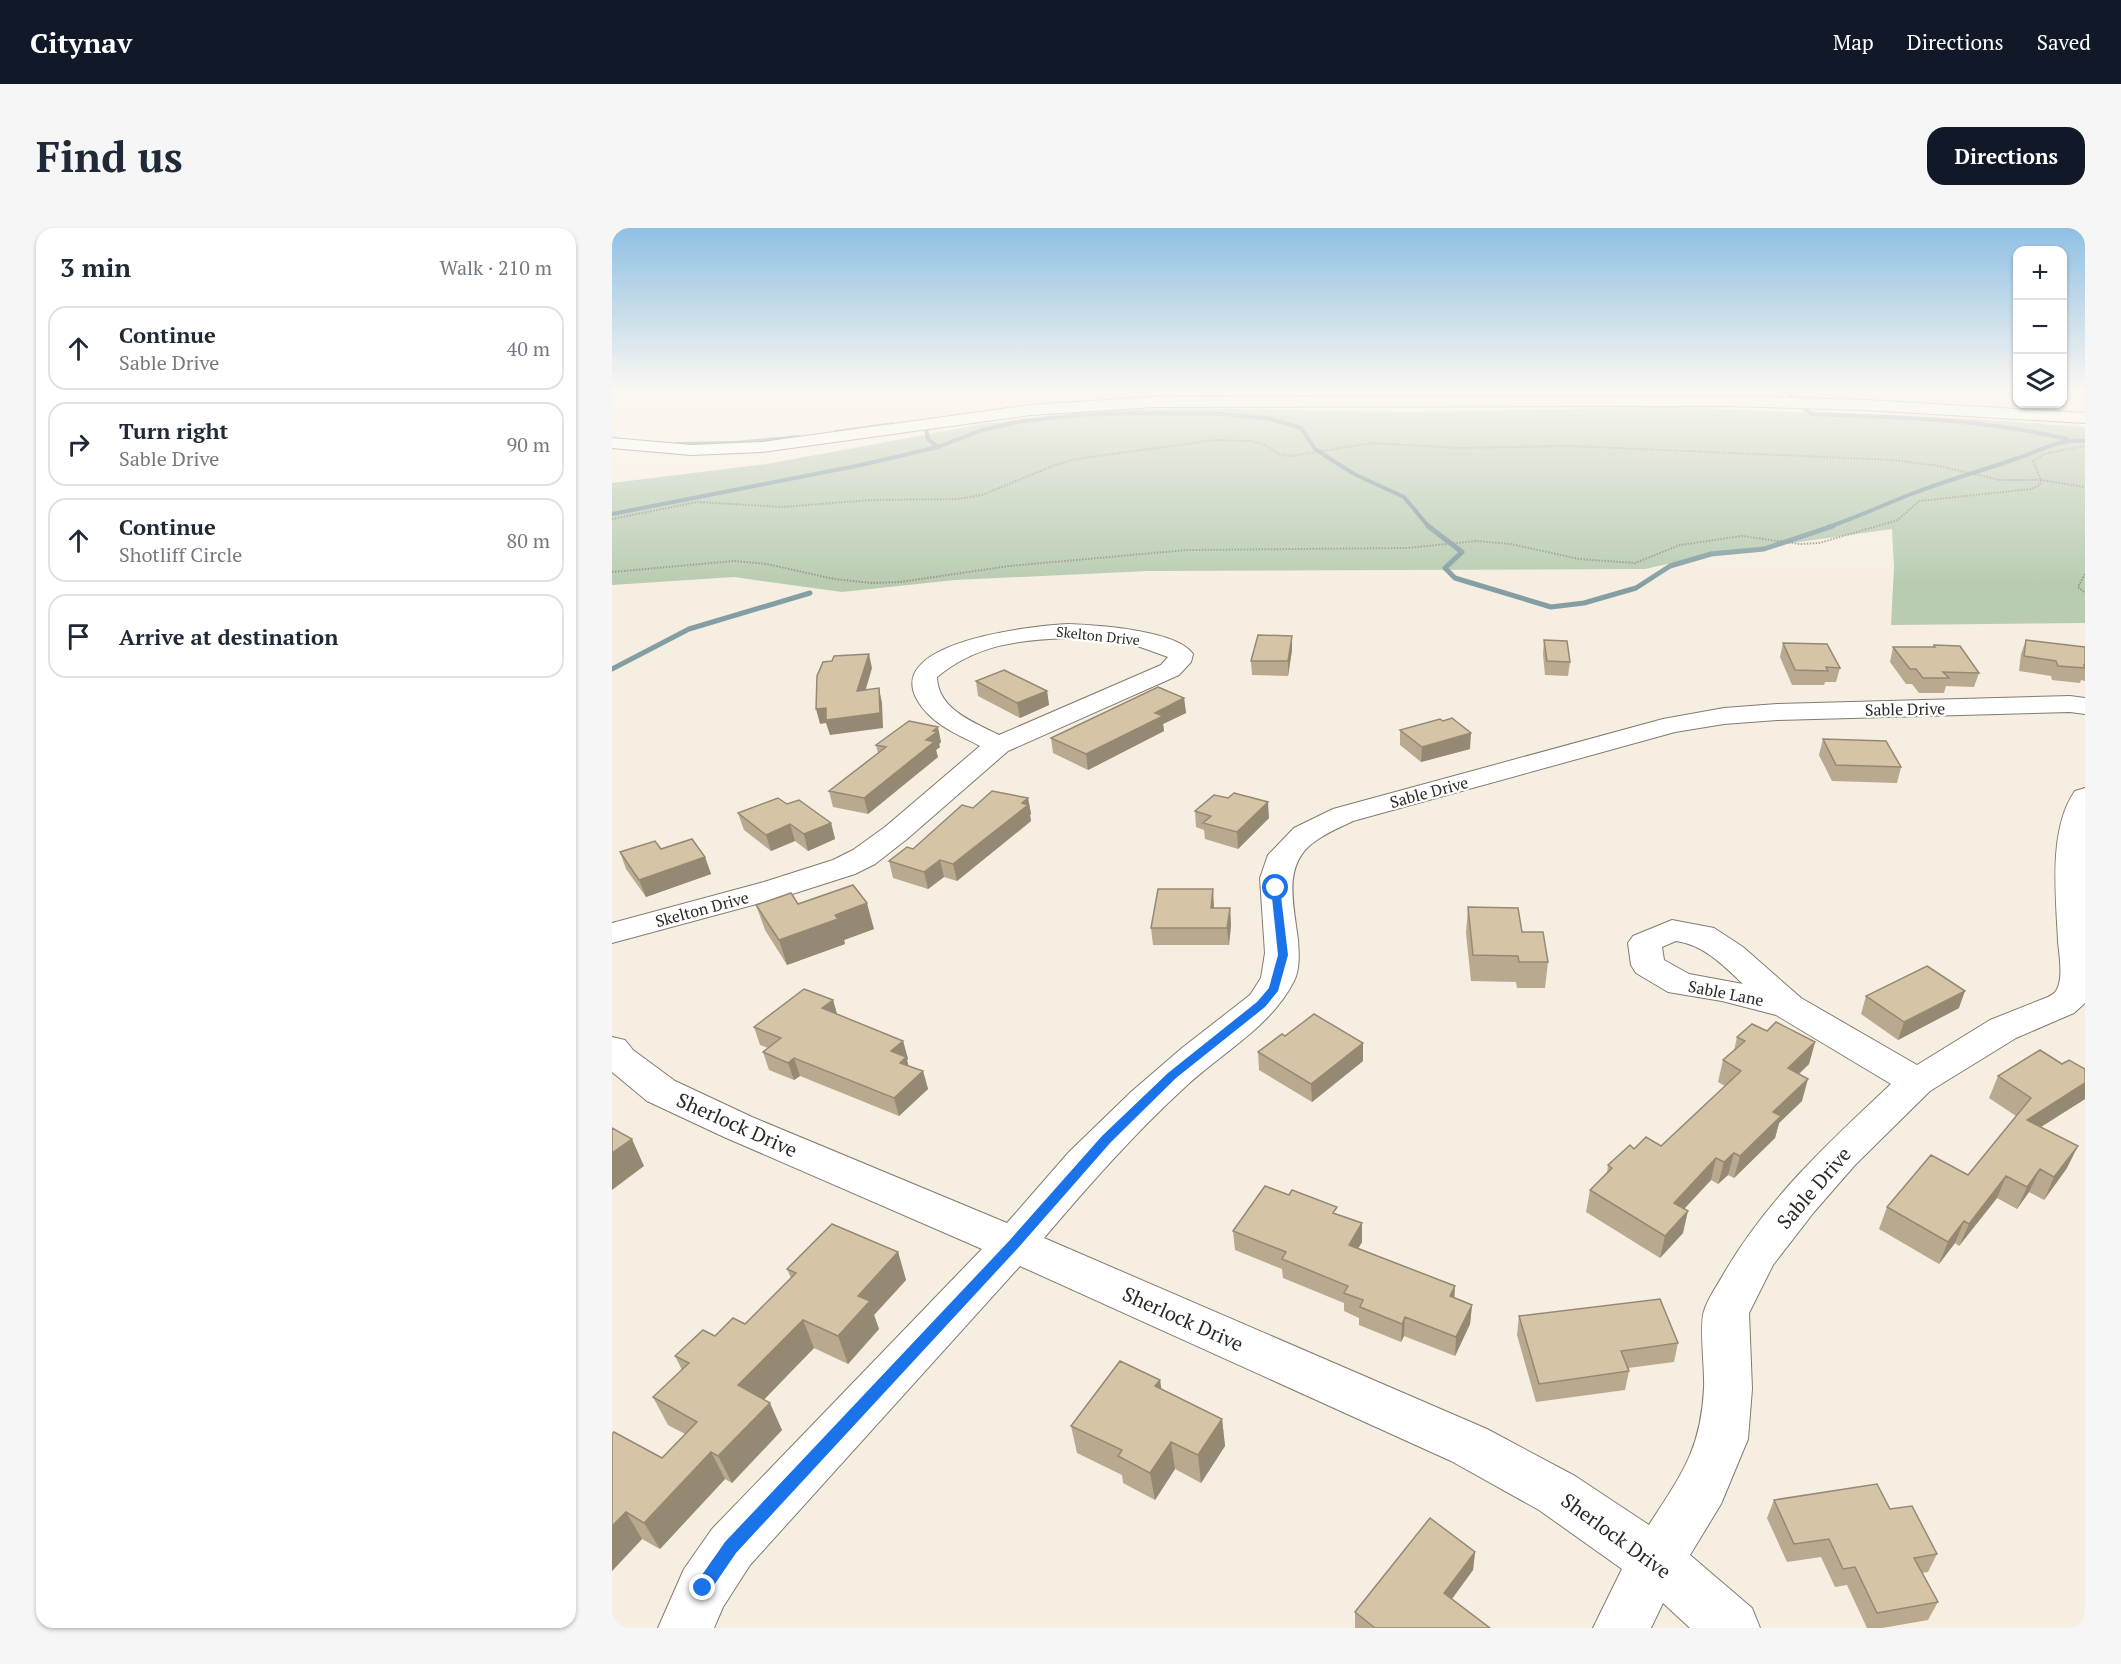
<!DOCTYPE html>
<html lang="en">
<head>
<meta charset="utf-8">
<style>
	:root { --surface:#fff; --page:#f6f6f7; --text:#1f2937; --muted:#747a83; --line:#e0e1e3; --accent:#111827 }
	body { margin:0; font-family:"PT Serif",serif; background:var(--page); color:var(--text) }
	.controls { position:absolute; right:18px; top:18px; display:grid; overflow:hidden; border-radius:12px; box-shadow:0 2px 4px #0004 }
	.controls button { width:54px; height:54px; display:grid; place-items:center; padding:0; border:0; border-bottom:2px solid var(--line); background:var(--surface); color:var(--text); font:30px sans-serif }
	.stop { position:absolute; width:18px; height:18px; margin:-14px; border:4px solid #1a73e8; border-radius:50%; background:#fff }
	.stop.end { background:#1a73e8; border-color:#fff; box-shadow:0 2px 6px #0008 }
	.list { margin:0; padding:0; list-style:none }
	h2 { display:flex; justify-content:space-between; align-items:center; height:78px; margin:0; padding:0 24px; font-size:26px }
	h2 small { font-size:20px; font-weight:400; color:var(--muted) }
	.list li { display:grid; grid-template-columns:39px 1fr auto; gap:18px; align-items:center; box-sizing:border-box; height:84px; margin:0 12px 12px; padding:0 12px; border:2px solid var(--line); border-radius:18px }
	.list b { display:block; font-size:22px; white-space:nowrap }
	.list p { margin:0; font-size:20px; white-space:nowrap; color:var(--muted) }
	.list em { font-size:20px; font-style:normal; color:var(--muted) }
	.icon { flex:none; width:33px; height:33px; fill:none; stroke:currentColor; stroke-width:2; stroke-linecap:round; stroke-linejoin:round }
	.map { position:relative; flex:none; width:1473px; height:1400px; overflow:hidden; border-radius:18px }
	header { display:flex; align-items:center; gap:36px; box-sizing:border-box; height:84px; padding:0 30px; background:var(--accent); color:#fff }
	header strong { font-size:28px }
	nav { display:flex; gap:33px; margin-inline-start:auto; font-size:21px }
	.intro { display:flex; align-items:center; justify-content:space-between; box-sizing:border-box; height:144px; padding:0 36px }
	h1 { margin:0; font-size:42px }
	.button { padding:15px 27px; border-radius:18px; background:var(--accent); color:#fff; font-size:21px; font-weight:700 }
	main { display:flex; gap:36px; padding:0 36px }
	aside { flex:1; background:var(--surface); border-radius:18px; box-shadow:0 2px 4px #0004 }
	.map>svg:first-child { display:block }
	.green { fill:#b8ccb2 }
	.lines { fill:none; stroke-linecap:round; stroke-linejoin:round }
	.stream-far1 { stroke:#849fa4; stroke-width:4 }
	.stream { stroke:#849fa4; stroke-width:5 }
	.minor-casing { stroke:#827b6f; stroke-width:2 }
	.path { stroke:#9a958b; stroke-width:2; stroke-dasharray:1.5 1.5; stroke-linecap:butt }
	.minor { fill:#fff; fill-rule:evenodd }
	.wall { fill:#b8a98f }
	.shaded-wall { fill:#968974 }
	.building { fill:#d6c4a6; stroke:#968974; stroke-width:1.5 }
	.route { fill:#1a73e8 }
	.labels { text-anchor:middle; stroke-width:4.5; stroke-linejoin:round; paint-order:stroke }
	.far-street-label { font-size:14px; fill:#2c2924; stroke:#fff }
	.street-label { font-size:16px; fill:#2c2924; stroke:#fff }
	.near-street-label { font-size:20px; fill:#2c2924; stroke:#fff }
</style>
</head>
<body>
<header>
<strong>Citynav</strong>
<nav><a>Map</a><a>Directions</a><a>Saved</a></nav>
</header>
<div class="intro"><h1>Find us</h1><a class="button">Directions</a></div>
<main>
<aside>
<h2>3 min<small>Walk · 210 m</small></h2>
<ul class="list">
<li><svg class="icon" aria-label="ahead" viewBox="0 0 24 24"><path d="M12 20V5M6 11l6-6 6 6"/></svg><div><b>Continue</b><p>Sable Drive</p></div><em>40 m</em></li>
<li><svg class="icon" aria-label="right" viewBox="0 0 24 24"><path d="M7 20v-9h11M14 6l5 5-5 5"/></svg><div><b>Turn right</b><p>Sable Drive</p></div><em>90 m</em></li>
<li><svg class="icon" aria-label="ahead" viewBox="0 0 24 24"><path d="M12 20V5M6 11l6-6 6 6"/></svg><div><b>Continue</b><p>Shotliff Circle</p></div><em>80 m</em></li>
<li><svg class="icon" aria-label="arrive" viewBox="0 0 24 24"><path d="M6 21V4h12l-3 4 3 4H6"/></svg><div><b>Arrive at destination</b></div></li>
</ul>
</aside>
<div class="map">
<svg width="1473" height="1400" viewBox="0 0 1473 1400">
	<rect width="100%" height="100%" fill="#f6eee1"/>
	<path class="green" d="M 1058,179 L 1361,191 L 1473,199 L 1473,395 L 1279,397 L 1282,339 L 1280,301 L 1096,327 L 1033,341 L 536,343 L 343,352 L 230,364 L 122,349 L 0,357 L 0,255 L 155,236 L 377,195 L 512,181 L 636,181 L 797,184 Z"/>
	<g class="lines">
		<path class="stream-far1" d="M 1169,161 L 1176,164 L 1181,172
			M 1189,178 L 1200,186 C 1285,189 1372,191 1455,211
			M 316,199 L 314,201 L 316,211 L 326,219
			M 223,204 L 282,196
			M 64,216 L 122,215 L 187,209
			M 0,286 L 249,237 L 326,219 L 370,202 L 410,193 L 465,187 L 519,185 L 614,186 L 659,191 L 689,200 L 703,221 L 742,246 L 792,269 L 817,299
			M 1216,299 C 1246,289 1273,276 1302,265 C 1335,252 1369,243 1403,231 C 1429,223 1444,211 1473,213"/>
		<path class="stream" d="M 816,298 L 850,324 L 833,340 L 843,350 L 939,379 L 972,375 L 1024,360 L 1058,338 L 1099,326 L 1152,321 L 1221,298
			M 0,441 L 77,401 L 198,365"/>
		<g class="minor-casing">
			<path id="minor" d="M 1114,168 L 1255,172 L 1473,185 L 1473,195 L 1255,182 L 1114,178 L 541,179 L 419,187 L 150,224 L 79,227 L 0,220 L 0,210 L 79,217 L 150,214 L 419,177 L 541,169 Z
				M 456,396 C 484,397 565,402 581,426 L 579,434 L 567,447 L 396,523 L 295,611 L 263,636 L 243,646 L 174,668 L 0,715 L 0,695 L 152,654 L 221,632 L 241,622 L 273,599 L 368,518 C 351,509 331,501 317,487 C 247,416 418,398 456,396 ZM 456,410 L 517,415 L 556,429 L 549,437 L 387,507 C 362,494 326,482 325,449 C 365,416 407,412 456,410 Z
				M 1458,468 L 1473,470 L 1473,486 L 1458,484 L 1165,492 L 1112,496 L 1063,504 L 741,593 C 729,599 716,604 705,612 C 669,635 682,677 686,712 C 687,725 688,741 682,753 C 659,799 609,825 572,860 C 521,907 477,957 432,1010 L 875,1201 L 963,1248 L 1037,1297 C 1069,1247 1089,1222 1092,1160 C 1093,1141 1087,1098 1092,1083 C 1096,1070 1105,1058 1111,1047 C 1154,972 1217,914 1279,856 L 1164,787 L 1110,773 L 1056,764 L 1024,745 L 1019,737 L 1016,715 L 1021,708 L 1060,692 L 1102,700 L 1131,719 L 1189,770 L 1305,837 L 1378,792 L 1436,769 C 1439,767 1442,766 1444,763 C 1452,751 1447,726 1446,713 C 1444,668 1436,601 1463,563 L 1473,560 L 1473,775 L 1462,785 L 1404,810 L 1318,863 L 1243,937 L 1202,984 L 1161,1037 L 1137,1085 L 1140,1161 L 1136,1211 L 1109,1276 L 1078,1327 L 1140,1380 L 1148,1400 L 1078,1400 L 1051,1375 L 1039,1400 L 981,1400 L 1010,1341 L 927,1282 L 839,1233 L 408,1038 L 138,1337 L 111,1379 L 102,1400 L 46,1400 L 72,1341 L 100,1301 L 370,1021 L 112,909 L 35,873 L 0,844 L 0,809 L 13,812 L 21,822 L 63,853 L 140,889 L 395,995 L 457,924 L 519,864 L 570,820 L 638,767 L 649,750 L 653,725 L 648,650 L 656,627 L 682,600 L 721,581 L 1051,491 L 1112,480 L 1165,476 ZM 1064,713 C 1092,717 1111,737 1131,756 L 1077,746 L 1052,732 L 1050,719 Z"/>
		</g>
		<path class="path" d="M 0,291 L 85,274 L 171,279 L 258,272 L 345,271 L 370,267 L 443,237 L 464,231 L 603,212 L 639,213 L 653,217 L 666,226 L 680,228 L 760,215 L 845,220 L 958,218 L 1283,232 L 1327,238 L 1388,252 L 1429,252 L 1473,259
			M 0,344 L 122,333 L 155,336 L 222,351 L 260,355 L 288,354 L 397,338 L 575,322 L 795,320 L 864,313 L 899,316 L 967,331 L 1023,335 L 1068,317 L 1130,308 L 1188,316 L 1207,315 L 1286,292 L 1307,273 L 1419,261 L 1428,257 L 1429,252 L 1421,233 L 1432,226 L 1473,218
			M 1473,346 L 1466,359 L 1473,365"/>
		<use href="#minor" class="minor"/>
	</g>
	<path class="wall" d="M 125,161 L 193,161 L 183,166 Z
		M 932,412 L 958,434 L 956,448 L 933,447 L 931,426 Z
		M 1414,412 L 1473,419 L 1473,453 L 1469,452 L 1468,455 L 1440,452 L 1439,448 L 1407,443 L 1409,426 Z
		M 1171,415 L 1228,440 L 1224,454 L 1213,454 L 1212,457 L 1180,457 L 1168,429 Z
		M 1322,417 L 1367,445 L 1362,459 L 1334,458 L 1332,465 L 1307,465 L 1300,456 L 1294,456 L 1278,434 L 1281,419 L 1321,419 Z
		M 680,422 L 676,448 L 640,447 L 639,433 Z
		M 364,453 L 435,463 L 437,477 L 408,490 L 366,468 Z
		M 572,470 L 574,485 L 551,496 L 552,503 L 476,542 L 441,525 L 439,510 Z
		M 788,502 L 858,521 L 809,534 L 788,517 Z
		M 1211,511 L 1289,539 L 1285,555 L 1220,553 L 1207,527 Z
		M 329,514 L 327,516 L 328,519 L 324,522 L 326,529 L 256,586 L 221,579 L 217,563 L 266,525 L 264,517 Z
		M 416,570 L 419,586 L 418,587 L 419,593 L 345,653 L 332,649 L 316,661 L 281,650 L 277,633 L 301,621 L 361,580 Z
		M 616,570 L 657,590 L 626,621 L 593,611 L 592,602 L 584,599 L 583,583 Z
		M 175,576 L 219,595 L 223,611 L 196,623 L 183,613 L 159,623 L 132,602 L 126,585 Z
		M 49,621 L 93,629 L 99,646 L 34,669 L 14,641 L 8,624 Z
		M 186,676 L 262,701 L 232,712 L 233,716 L 175,737 L 153,702 L 144,677 Z
		M 602,678 L 602,680 L 618,680 L 619,697 L 617,717 L 541,717 L 539,700 Z
		M 856,679 L 910,704 L 936,734 L 933,760 L 905,760 L 904,754 L 859,753 L 854,705 Z
		M 1254,768 L 1347,780 L 1286,812 L 1249,786 Z
		M 221,772 L 225,787 L 291,813 L 296,831 L 295,832 L 296,838 L 311,843 L 316,861 L 287,888 L 188,848 L 182,852 L 157,842 L 151,824 L 156,820 L 148,817 L 142,799 Z
		M 1155,803 L 1203,814 L 1197,836 L 1187,846 L 1190,873 L 1167,895 L 1163,910 L 1122,950 L 1116,947 L 1106,956 L 1099,952 L 1072,981 L 1071,1005 L 1048,1030 L 974,984 L 978,962 L 995,945 L 996,937 L 1022,921 L 1049,918 L 1113,858 L 1106,854 L 1111,832 L 1122,823 L 1125,809 Z
		M 673,808 L 751,833 L 700,874 L 647,842 L 646,824 Z
		M 1450,836 L 1473,841 L 1473,871 L 1429,899 L 1455,940 L 1432,972 L 1417,964 L 1405,981 L 1385,970 L 1347,1018 L 1343,1015 L 1327,1036 L 1267,1001 L 1275,979 L 1356,947 L 1404,888 L 1377,870 L 1386,848 Z
		M 725,986 L 750,995 L 750,1014 L 746,1020 L 843,1058 L 842,1070 L 860,1077 L 858,1096 L 843,1128 L 792,1108 L 789,1114 L 747,1097 L 747,1090 L 732,1083 L 732,1075 L 671,1050 L 670,1041 L 623,1022 L 621,1003 Z
		M 286,1024 L 294,1052 L 262,1087 L 267,1101 L 236,1136 L 202,1120 L 152,1171 L 170,1202 L 120,1255 L 113,1251 L 48,1321 L 30,1311 L 0,1343 L 0,1206 L 50,1230 L 73,1206 L 56,1197 L 41,1169 L 70,1142 L 63,1128 L 103,1108 L 133,1096 L 179,1050 L 175,1041 Z
		M 907,1088 L 1066,1115 L 1062,1134 L 1016,1140 L 1017,1143 L 1013,1162 L 924,1174 L 905,1107 Z
		M 548,1152 L 549,1161 L 610,1191 L 613,1218 L 589,1255 L 563,1241 L 543,1272 L 511,1255 L 510,1247 L 465,1225 L 459,1198 Z
		M 1162,1272 L 1278,1281 L 1325,1326 L 1316,1344 L 1310,1345 L 1326,1374 L 1316,1392 L 1270,1400 L 1255,1400 L 1235,1357 L 1223,1359 L 1209,1329 L 1175,1334 L 1155,1290 Z
		M 863,1324 L 861,1342 L 840,1371 L 878,1400 L 743,1400 L 743,1384 Z"/>
	<path class="shaded-wall" d="M 182,161 L 193,161 L 183,166 Z
		M 680,408 L 680,422 L 676,448 L 676,433 Z
		M 257,426 L 260,440 L 249,478 L 245,463 Z
		M 267,460 L 270,475 L 271,500 L 218,507 L 214,495 L 208,496 L 204,481 L 214,480 Z
		M 435,463 L 437,477 L 408,490 L 405,475 Z
		M 572,470 L 574,485 L 551,496 L 552,503 L 476,542 L 474,526 L 543,485 Z
		M 326,499 L 329,514 L 327,516 L 328,519 L 324,522 L 326,529 L 256,586 L 252,570 L 314,512 L 321,503 Z
		M 859,505 L 858,521 L 809,534 L 810,519 Z
		M 416,570 L 419,586 L 418,587 L 419,593 L 345,653 L 341,636 Z
		M 656,574 L 657,590 L 626,621 L 625,604 Z
		M 219,595 L 223,611 L 196,623 L 192,606 Z
		M 178,596 L 183,613 L 159,623 L 154,607 Z
		M 93,629 L 99,646 L 34,669 L 27,652 Z
		M 328,632 L 332,649 L 316,661 L 312,644 Z
		M 601,661 L 602,678 L 600,697 L 599,680 Z
		M 255,675 L 262,701 L 232,712 L 233,716 L 175,737 L 167,712 L 223,687 Z
		M 618,680 L 619,697 L 617,717 L 615,700 Z
		M 1353,763 L 1347,780 L 1286,812 L 1292,794 Z
		M 221,772 L 226,789 L 210,780 Z
		M 291,813 L 296,831 L 295,832 L 299,847 L 284,841 L 279,823 Z
		M 1203,814 L 1197,836 L 1170,862 L 1176,840 Z
		M 751,815 L 751,833 L 700,874 L 699,856 Z
		M 182,830 L 188,848 L 182,852 L 176,835 Z
		M 311,843 L 316,861 L 287,888 L 282,870 Z
		M 1196,851 L 1190,873 L 1167,895 L 1163,910 L 1122,950 L 1128,928 L 1161,884 Z
		M 1473,855 L 1473,871 L 1405,914 L 1415,892 Z
		M 20,911 L 32,938 L 0,962 L 0,925 Z
		M 1466,918 L 1455,940 L 1432,972 L 1442,949 Z
		M 1122,925 L 1116,947 L 1106,956 L 1112,934 Z
		M 1104,930 L 1099,952 L 1057,997 L 1062,975 Z
		M 1428,941 L 1417,964 L 1405,981 L 1415,959 Z
		M 1394,948 L 1385,970 L 1347,1018 L 1357,996 Z
		M 1076,983 L 1071,1005 L 1048,1030 L 1053,1008 Z
		M 1352,993 L 1343,1015 L 1327,1036 L 1336,1014 Z
		M 750,995 L 750,1014 L 737,1036 L 737,1017 Z
		M 286,1024 L 294,1052 L 262,1087 L 267,1101 L 236,1136 L 226,1108 L 246,1068 Z
		M 843,1058 L 842,1076 L 838,1068 Z
		M 860,1077 L 858,1096 L 843,1128 L 844,1109 Z
		M 793,1089 L 792,1108 L 789,1114 L 790,1096 Z
		M 191,1092 L 202,1120 L 139,1185 L 126,1157 Z
		M 548,1152 L 552,1179 L 543,1158 Z
		M 158,1175 L 170,1202 L 120,1255 L 106,1228 Z
		M 610,1191 L 613,1218 L 589,1255 L 586,1227 Z
		M 559,1214 L 563,1241 L 543,1272 L 538,1245 Z
		M 99,1224 L 113,1251 L 48,1321 L 32,1295 Z
		M 14,1284 L 30,1311 L 0,1343 L 0,1298 Z
		M 863,1324 L 861,1342 L 831,1383 L 832,1365 Z"/>
	<path class="building" d="M 646,407 L 680,408 L 676,433 L 639,433 Z
		M 932,412 L 955,413 L 958,434 L 935,433 Z
		M 1414,412 L 1473,419 L 1473,437 L 1472,437 L 1473,440 L 1446,438 L 1444,433 L 1412,428 Z
		M 1171,415 L 1215,416 L 1228,440 L 1214,439 L 1216,443 L 1183,442 Z
		M 1322,417 L 1348,418 L 1367,445 L 1331,444 L 1337,450 L 1311,450 L 1304,441 L 1298,441 L 1281,419 L 1323,419 Z
		M 257,426 L 245,463 L 267,460 L 268,485 L 214,492 L 214,480 L 204,481 L 205,448 L 211,434 L 220,433 L 222,428 Z
		M 392,442 L 435,463 L 405,475 L 364,453 Z
		M 546,459 L 572,470 L 543,485 L 551,488 L 474,526 L 439,510 Z
		M 840,490 L 859,505 L 810,519 L 788,502 L 828,491 L 831,493 Z
		M 297,493 L 326,499 L 321,503 L 325,504 L 314,512 L 322,514 L 252,570 L 217,563 L 274,519 L 264,517 Z
		M 1211,511 L 1274,513 L 1289,539 L 1224,537 Z
		M 380,563 L 416,570 L 410,575 L 416,577 L 341,636 L 328,632 L 312,644 L 277,633 L 295,619 L 301,621 L 350,577 L 361,580 Z
		M 622,565 L 656,574 L 625,604 L 591,595 L 599,588 L 583,583 L 602,567 L 616,570 Z
		M 166,570 L 175,576 L 187,572 L 219,595 L 192,606 L 178,596 L 154,607 L 126,585 Z
		M 80,611 L 93,629 L 27,652 L 8,624 L 43,613 L 49,621 Z
		M 241,657 L 255,675 L 223,687 L 226,691 L 167,712 L 144,677 L 179,665 L 186,676 Z
		M 546,661 L 601,661 L 599,680 L 618,680 L 615,700 L 539,700 Z
		M 856,679 L 906,680 L 910,704 L 931,704 L 936,734 L 907,734 L 906,728 L 861,727 Z
		M 1315,738 L 1353,763 L 1292,794 L 1254,768 Z
		M 192,761 L 221,772 L 210,780 L 291,813 L 279,823 L 294,829 L 288,835 L 311,843 L 282,870 L 182,830 L 176,835 L 151,824 L 169,810 L 142,799 Z
		M 702,786 L 751,815 L 699,856 L 646,824 L 670,806 L 673,808 Z
		M 1164,794 L 1203,814 L 1176,840 L 1196,851 L 1161,884 L 1169,888 L 1128,928 L 1122,925 L 1112,934 L 1104,930 L 1062,975 L 1076,983 L 1053,1008 L 978,962 L 1000,940 L 996,937 L 1018,917 L 1022,921 L 1034,909 L 1049,918 L 1129,843 L 1111,832 L 1133,813 L 1125,809 L 1140,796 L 1155,803 Z
		M 1428,822 L 1450,836 L 1457,832 L 1473,841 L 1473,855 L 1415,892 L 1466,918 L 1442,949 L 1428,941 L 1415,959 L 1394,948 L 1357,996 L 1352,993 L 1336,1014 L 1275,979 L 1319,927 L 1356,947 L 1419,870 L 1386,848 Z
		M 0,900 L 20,911 L 0,925 Z
		M 653,958 L 677,967 L 680,962 L 725,979 L 721,985 L 750,995 L 737,1017 L 843,1058 L 838,1068 L 860,1077 L 844,1109 L 793,1089 L 790,1096 L 748,1079 L 751,1072 L 732,1065 L 736,1058 L 670,1031 L 674,1024 L 621,1003 Z
		M 220,996 L 286,1024 L 246,1068 L 258,1073 L 226,1108 L 191,1092 L 126,1157 L 158,1175 L 106,1228 L 99,1224 L 32,1295 L 14,1284 L 0,1298 L 0,1206 L 2,1204 L 50,1230 L 85,1194 L 41,1169 L 77,1135 L 63,1128 L 91,1102 L 103,1108 L 121,1090 L 133,1096 L 184,1045 L 175,1041 Z
		M 1048,1071 L 1066,1115 L 1009,1123 L 1017,1143 L 927,1156 L 907,1088 Z
		M 508,1133 L 548,1152 L 543,1158 L 610,1191 L 586,1227 L 559,1214 L 538,1245 L 506,1228 L 510,1222 L 459,1198 Z
		M 1265,1256 L 1278,1281 L 1300,1278 L 1325,1326 L 1302,1330 L 1326,1374 L 1265,1385 L 1243,1339 L 1231,1341 L 1217,1311 L 1182,1316 L 1162,1272 Z
		M 818,1290 L 863,1324 L 832,1365 L 878,1400 L 763,1400 L 743,1384 Z"/>
	<linearGradient id="sky" x2="0" y2="1"><stop stop-color="#8fc0e3"/><stop offset="0.45" stop-color="#fbf7f2"/><stop offset="1" stop-color="#fbf7f2" stop-opacity="0"/></linearGradient>
	<rect width="1473" height="357" fill="url(#sky)"/>
	<path class="route" d="M 664,657 L 668,660 L 676,727 L 666,763 L 653,779 L 564,850 L 499,914 L 406,1020 L 124,1325 L 96,1366 L 91,1368 L 85,1366 L 83,1360 L 85,1354 L 113,1314 L 397,1013 L 490,908 L 556,845 L 645,774 L 657,760 L 666,727 L 659,660 Z"/>
	<g class="labels">
		<g class="far-street-label">
			<text transform="translate(486 408) rotate(6)" y="5">Skelton Drive</text>
		</g>
		<g class="street-label">
			<text transform="translate(1293 481) rotate(-1)" y="6">Sable Drive</text>
			<text transform="translate(817 564) rotate(-15)" y="6">Sable Drive</text>
			<text transform="translate(90 681) rotate(-15)" y="6">Skelton Drive</text>
			<text transform="translate(1114 765) rotate(11)" y="6">Sable Lane</text>
		</g>
		<g class="near-street-label">
			<text transform="translate(125 897) rotate(24)" y="7">Sherlock Drive</text>
			<text transform="translate(1202 960) rotate(-49)" y="7">Sable Drive</text>
			<text transform="translate(571 1091) rotate(24)" y="7">Sherlock Drive</text>
			<text transform="translate(1004 1308) rotate(36)" y="7">Sherlock Drive</text>
		</g>
	</g>
</svg>
<div class="controls">
<button>+</button>
<button>−</button>
<button><svg class="icon" aria-label="layers" viewBox="0 0 24 24"><path d="M12 4l9 5-9 5-9-5zM3 14l9 5 9-5"/></svg></button>
</div>
<div class="stop" style="left:664px;top:660px"></div>
<div class="stop end" style="left:91px;top:1360px"></div>
</div>
</main>
</body>
</html>
